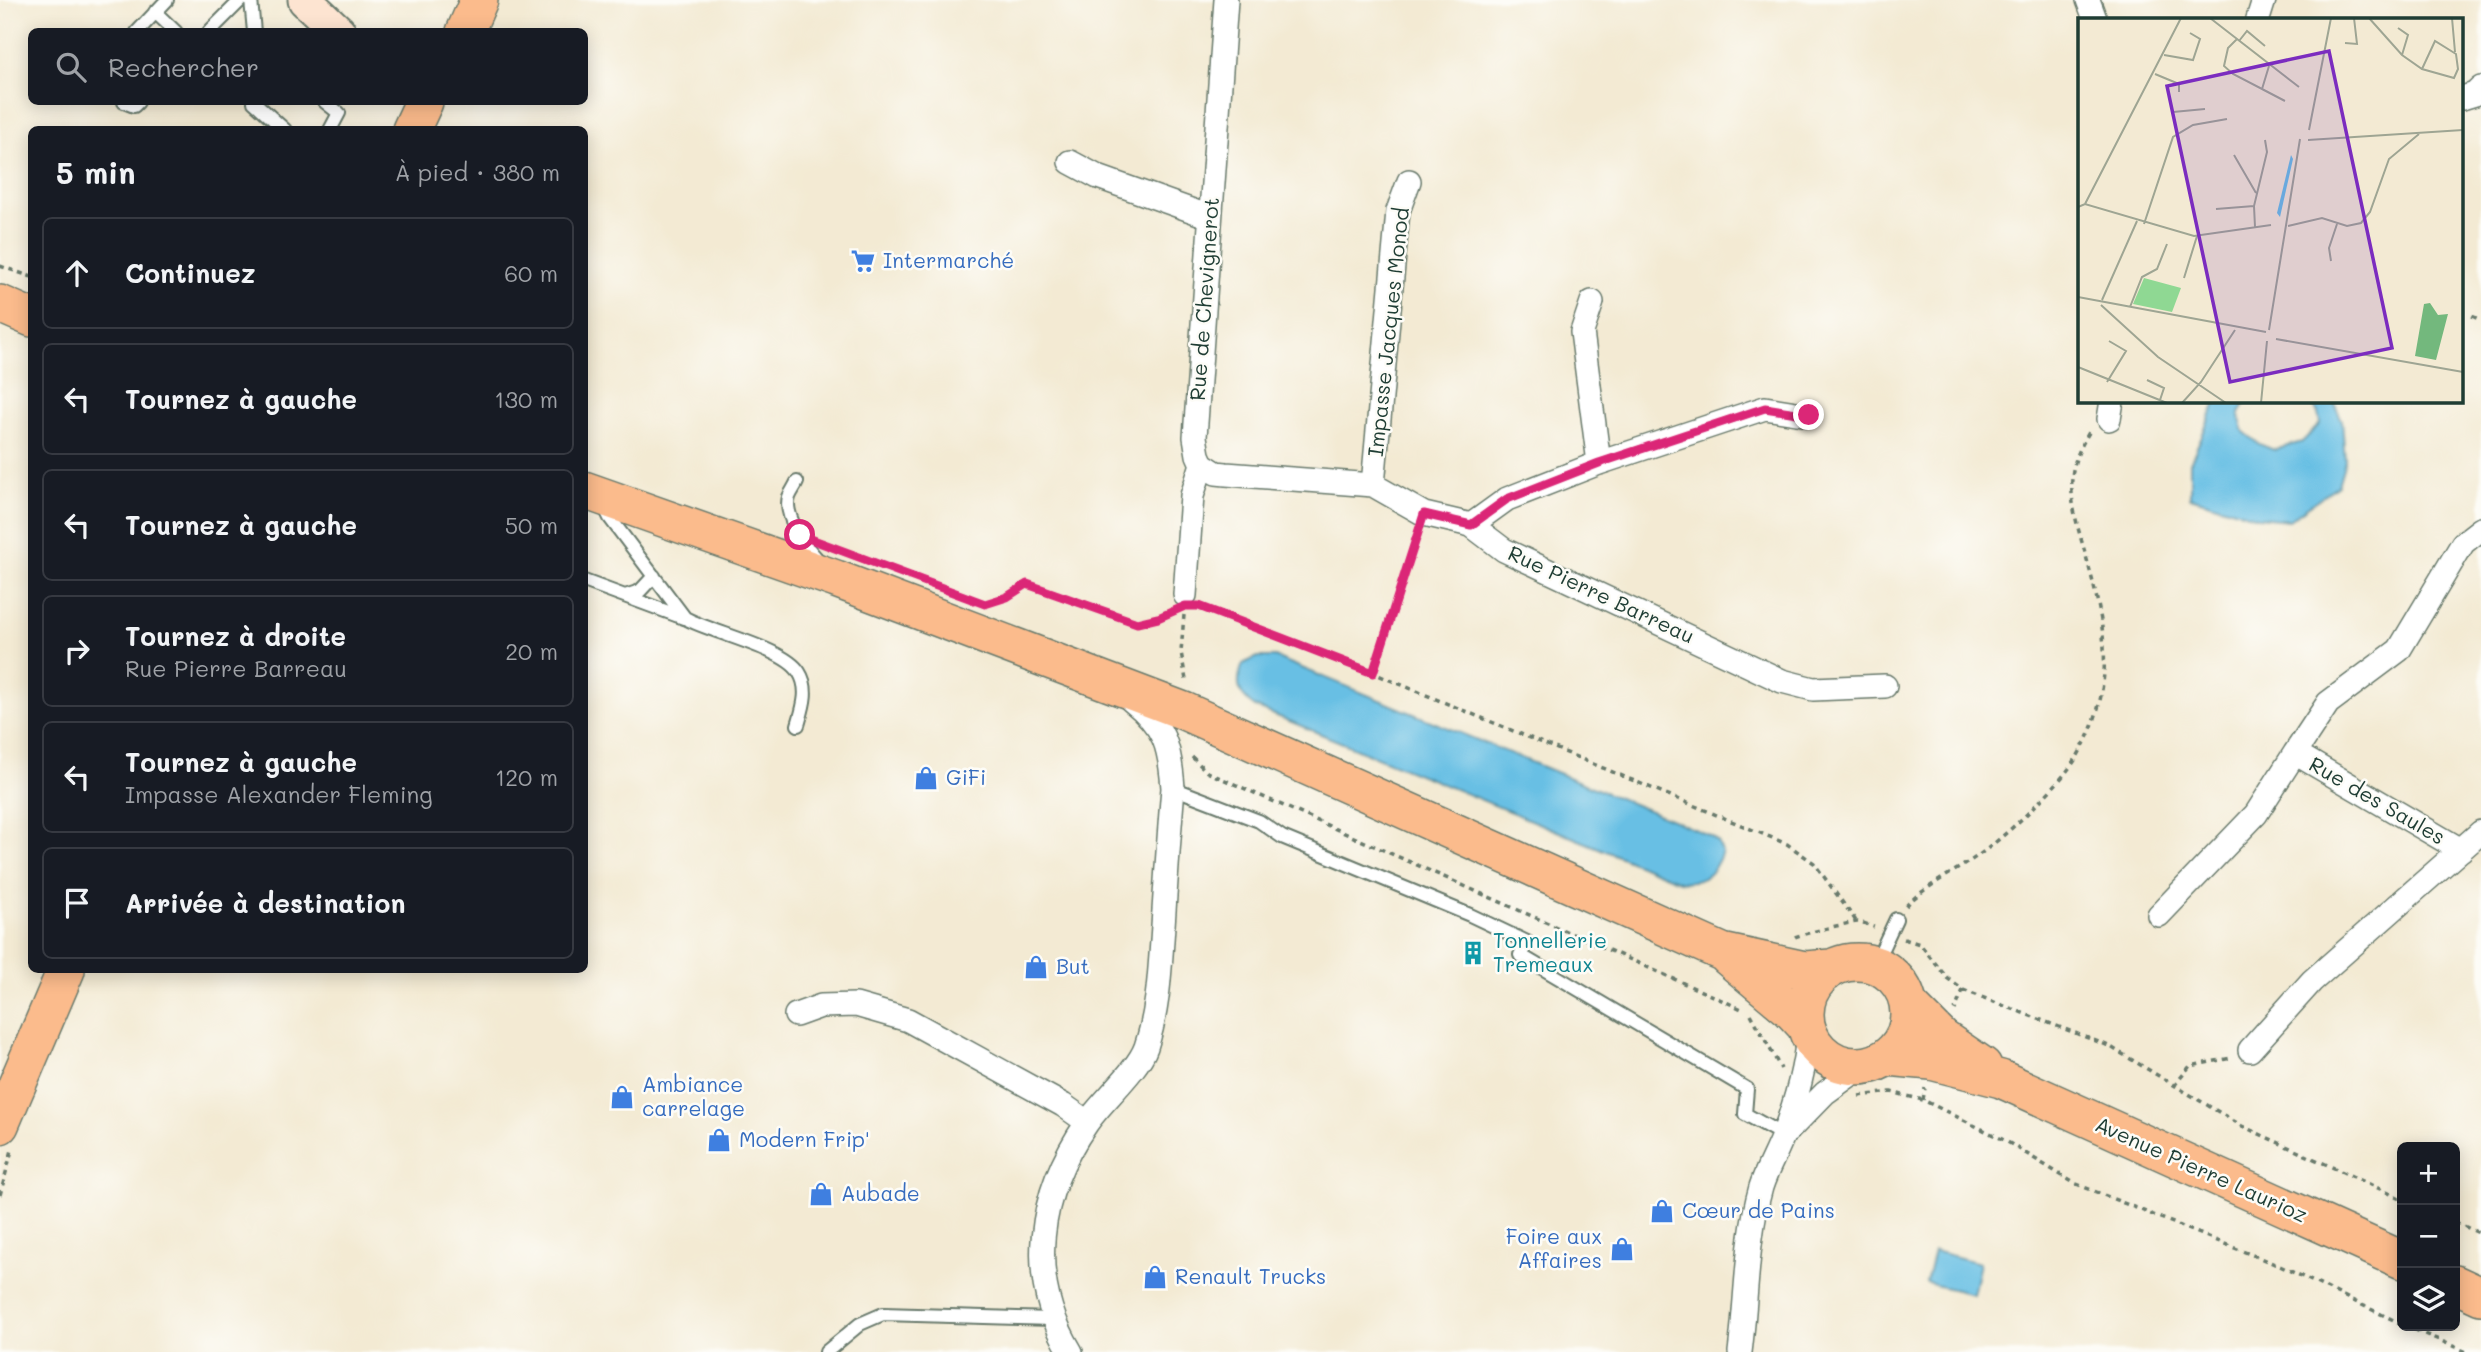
<!DOCTYPE html>
<html lang="fr">
<head>
<meta charset="utf-8">
<style>
	:root { --surface:#171b24; --page:#20242c; --text:#f1f3f6; --muted:#9ea1a6; --line:#363941 }
	body { margin:0; font-family:Mali,sans-serif; background:var(--page); color:var(--text) }
	.controls { position:absolute; right:21px; bottom:21px; display:grid; overflow:hidden; border-radius:10px; box-shadow:0 4px 18px #0003 }
	.controls button { width:63px; height:63px; display:grid; place-items:center; padding:0; border:0; border-bottom:2px solid var(--line); background:var(--surface); color:var(--text); font:35px sans-serif }
	.stop { position:absolute; width:21px; height:21px; margin:-16px; border:5px solid #db2777; border-radius:50%; background:#fff }
	.stop.end { background:#db2777; border-color:#fff; box-shadow:0 2px 7px #0008 }
	.list { margin:0; padding:0; list-style:none }
	h2 { display:flex; justify-content:space-between; align-items:center; height:91px; margin:0; padding:0 28px; font-size:30px }
	h2 small { font-size:23px; font-weight:400; color:var(--muted) }
	.list li { display:grid; grid-template-columns:46px 1fr auto; gap:21px; align-items:center; box-sizing:border-box; height:112px; margin:0 14px 14px; padding:0 14px; border:2px solid var(--line); border-radius:10px }
	.list b { display:block; font-size:26px; white-space:nowrap }
	.list p { margin:0; font-size:23px; white-space:nowrap; color:var(--muted) }
	.list em { font-size:23px; font-style:normal; color:var(--muted) }
	.icon { flex:none; width:38px; height:38px; fill:none; stroke:currentColor; stroke-width:2; stroke-linecap:round; stroke-linejoin:round }
	.map { position:relative; flex:none; width:2481px; height:1352px; overflow:hidden }
	.search { position:absolute; background:var(--surface); box-shadow:0 4px 18px #0003; left:28px; top:28px; width:560px; height:77px; display:flex; align-items:center; gap:18px; box-sizing:border-box; padding:0 24px; border-radius:10px; color:var(--muted); font-size:26px }
	.panel { position:absolute; background:var(--surface); box-shadow:0 4px 18px #0003; left:28px; top:126px; width:560px; height:847px; border-radius:10px }
	.map>svg:first-child { display:block }
	.water { fill:#67bfe4; stroke:#437e8c; stroke-width:2 }
	.lines { fill:none; stroke-linecap:round; stroke-linejoin:round }
	.lane-casing { stroke:#697a6c; stroke-width:16 }
	.street-casing { stroke:#697a6c; stroke-width:26 }
	.secondary-casing { stroke:#697a6c; stroke-width:37 }
	.primary-casing { stroke:#697a6c; stroke-width:40 }
	.path { stroke:#697a6c; stroke-width:3.5; stroke-dasharray:5 5; stroke-linecap:butt }
	.lane { stroke:#fff; stroke-width:12 }
	.street { stroke:#fff; stroke-width:23 }
	.secondary { stroke:#fde4d1; stroke-width:33 }
	.primary { stroke:#fbbb8c; stroke-width:37 }
	.route { stroke:#db2777; stroke-width:9 }
	.labels { text-anchor:middle; stroke-width:5; stroke-linejoin:round; paint-order:stroke }
	.shop-label { font-size:21px; fill:#366cbe; stroke:#fdfcf7; text-anchor:start }
	.street-label { font-size:21px; fill:#1f3d34; stroke:#fdfcf7 }
	.culture-label { font-size:21px; fill:#0d838f; stroke:#fdfcf7; text-anchor:start }
	.inset-road { fill:none; stroke:#9ea593; stroke-width:2 }
	.view { fill:#7b2cbf; fill-opacity:0.15; stroke:#7b2cbf; stroke-width:3.5 }
	.inset-edge { fill:none; stroke:#1f3d34; stroke-width:3.5 }
</style>
</head>
<body>
<div class="map">
<svg width="2481" height="1352" viewBox="0 0 2481 1352">
	<rect width="100%" height="100%" fill="#fdfcf7"/>
	<filter id="ink" filterUnits="userSpaceOnUse"><feTurbulence type="fractalNoise" baseFrequency=".0143" numOctaves="2"/><feDisplacementMap in="SourceGraphic" scale="14" xChannelSelector="R" yChannelSelector="G"/><feConvolveMatrix kernelMatrix="1 2 1 2 8 2 1 2 1" color-interpolation-filters="sRGB"/></filter>
	<filter id="wash" filterUnits="userSpaceOnUse"><feTurbulence type="fractalNoise" baseFrequency=".00686" numOctaves="4" result="noise"/><feDisplacementMap in="SourceGraphic" scale="28" xChannelSelector="R" yChannelSelector="G"/><feGaussianBlur stdDeviation="1.57" result="paint"/><feColorMatrix in="noise" values="0 0 0 0 0 0 0 0 0 0 0 0 0 0 0 0 0 1.4 0 .05"/><feComposite in="paint" operator="in"/></filter>
	<g filter="url(#wash)">
		<rect width="100%" height="100%" fill="#f3ead3"/>
		<path class="water" d="M 2217,401 L 2246,401 L 2239,416 L 2244,432 L 2259,444 L 2274,450 L 2302,442 L 2320,424 C 2319,414 2317,407 2308,401 L 2333,401 L 2342,420 L 2345,461 L 2338,485 L 2289,520 L 2258,517 L 2190,497 L 2190,463 Z
			M 1257,657 L 1275,657 L 1709,835 L 1718,842 L 1722,852 C 1713,875 1704,884 1679,881 L 1255,707 C 1238,695 1235,684 1243,664 Z
			M 1934,1251 L 1980,1263 L 1973,1294 L 1926,1283 Z"/>
	</g>
	<g filter="url(#ink)">
		<g class="lines">
			<g class="lane-casing">
				<path id="lane" d="M 251,0 L 254,32
					M 155,12 L 176,32
					M 137,32 L 167,0
					M 209,32 L 241,0
					M 124,102 L 134,106 L 138,102
					M 254,102 L 285,130
					M 325,102 L 339,113 L 330,130
					M 797,482 C 795,487 791,492 789,497 C 783,517 807,548 819,561
					M 603,504 L 610,518 L 685,618 C 712,633 784,648 799,672 C 810,689 803,708 798,725
					M 584,581 L 684,618
					M 625,596 L 640,591 L 654,576
					M 1173,788 L 1259,821 L 1282,837 L 1470,915 L 1527,942 L 1520,955 L 1747,1089 L 1745,1114 L 1783,1135
					M 1875,964 L 1896,919
					M 826,1352 L 860,1324 L 883,1314 L 1053,1319"/>
			</g>
			<g class="street-casing">
				<path id="street" d="M 2088,0 L 2095,19
					M 2258,19 L 2264,0
					M 2462,98 L 2475,94 L 2481,88
					M 1070,162 L 1098,177 L 1210,217
					M 1592,302 L 1582,332 L 1599,463
					M 2109,419 L 2112,401
					M 1202,464 L 1216,473 L 1226,474 L 1373,485 L 1424,514 L 1471,525 L 1504,550 L 1782,681 L 1813,689 L 1885,686
					M 1373,485 L 1398,211 L 1409,181
					M 1471,525 L 1507,499 L 1599,463 L 1765,408 L 1809,415
					M 1185,595 L 1192,496 L 1202,464 L 1198,455 L 1195,437 L 1226,0
					M 2461,850 L 2295,753 L 2328,703 L 2399,650 L 2463,543 L 2481,529
					M 2159,915 L 2256,814 L 2295,753
					M 796,1015 L 821,1006 L 856,1005 L 908,1020 L 1063,1105 L 1087,1122
					M 2250,1050 L 2312,981 L 2481,832
					M 1788,1131 L 1825,1093 L 1861,1067
					M 1071,1352 C 1025,1277 1038,1193 1087,1123 C 1102,1101 1138,1070 1146,1047 C 1159,1008 1160,967 1163,926 C 1166,880 1169,834 1173,788 C 1170,746 1165,727 1131,700
					M 1740,1352 C 1747,1298 1746,1240 1761,1187 C 1767,1168 1777,1152 1784,1133 C 1796,1101 1805,1069 1808,1035"/>
			</g>
			<g class="secondary-casing">
				<path id="secondary" d="M 305,0 L 339,32"/>
			</g>
			<g class="primary-casing">
				<path id="primary" d="M 465,32 L 479,0
					M 411,130 L 424,102
					M 0,304 L 32,318
					M 584,490 L 836,579 L 1184,711 L 1722,952 L 1805,970 L 1831,968
					M 1728,957 L 1790,1009 L 1805,1025
					M1805 1014a52 52 0 1 1 104 0a52 52 0 1 1-104 0Z
					M 1909,1005 L 1942,1038 L 1983,1066
					M 1887,1057 L 1931,1061 L 2001,1079 L 2402,1260
					M 0,1125 L 66,970
					M 2455,1284 L 2481,1296"/>
			</g>
			<path class="path" d="M 0,266 L 32,277
				M 2472,316 L 2481,320
				M 985,604 L 1007,597 L 1027,584 L 1137,623 L 1171,612
				M 1202,608 L 1373,673 L 1787,844 L 1814,863 L 1856,921
				M 1184,615 L 1181,652 L 1186,680
				M 1373,673 L 1417,535
				M 1192,757 L 1207,772 L 1744,1010
				M 1906,906 C 1921,889 1956,871 1976,857 C 2002,840 2062,783 2077,757 C 2118,687 2106,629 2086,556 C 2079,532 2070,504 2072,478 C 2073,460 2082,444 2091,429
				M 1795,937 C 1798,935 1854,921 1858,922 C 1863,922 1870,926 1874,927
				M 1904,939 L 1920,944 L 1947,978 L 1963,990 L 1955,1010
				M 1963,990 L 2109,1046 L 2242,1126 L 2402,1199
				M 1751,1014 L 1781,1069
				M 2174,1086 L 2190,1066 L 2231,1058
				M 1859,1096 L 1891,1092 L 1923,1100 L 2006,1141 L 2074,1183 L 2282,1267 L 2402,1324
				M 1923,1100 L 1925,1088
				M 0,1195 L 12,1150
				M 2455,1222 L 2481,1234
				M 2406,1326 L 2467,1352"/>
			<use href="#lane" class="lane"/>
			<use href="#street" class="street"/>
			<use href="#secondary" class="secondary"/>
			<use href="#primary" class="primary"/>
		</g>
	</g>
	<g class="lines" filter="url(#ink)">
		<path class="route" d="M 800,535 L 985,604 L 1007,597 L 1027,584 L 1137,623 L 1158,618 L 1185,606 L 1199,606 L 1373,673 L 1424,514 L 1471,525 L 1507,499 L 1599,463 L 1765,408 L 1809,415"/>
	</g>
	<defs>
		<g id="supermarket-bare" transform="scale(1.89)"><path d="M-6-5.5h2.5l.6 2H6L4.5 2H-2.5L-4.4-4H-6ZM-1.5 3.2a1.3 1.3 0 1 0 .1 0ZM3 3.2a1.3 1.3 0 1 0 .1 0Z" fill="#3f7fe0" stroke="#fdfcf7" stroke-width="2.5" paint-order="stroke"/></g>
		<g id="shop-bare" transform="scale(1.89)"><path d="M-5-2.5h2.3a2.7 3.5 0 0 1 5.4 0H5L5.5 6h-11ZM-1.5-2.5h3a1.5 2.3 0 0 0-3 0Z" fill="#3f7fe0" stroke="#fdfcf7" stroke-width="2.5" paint-order="stroke"/></g>
		<g id="building-bare" transform="scale(1.89)"><path d="M-4-6H4V6H1V3H-1V6H-4ZM-2.5-4.3h1.7v1.8h-1.7ZM.8-4.3h1.7v1.8H.8ZM-2.5-1h1.7V.8h-1.7ZM.8-1h1.7V.8H.8Z" fill="#0f9aa8" stroke="#fdfcf7" stroke-width="2.5" paint-order="stroke"/></g>
	</defs>
	<g fill-rule="evenodd">
		<use href="#supermarket-bare" x="863" y="261"/>
		<use href="#shop-bare" x="926" y="778"/>
		<use href="#building-bare" x="1473" y="953"/>
		<use href="#shop-bare" x="1036" y="967"/>
		<use href="#shop-bare" x="622" y="1097"/>
		<use href="#shop-bare" x="719" y="1140"/>
		<use href="#shop-bare" x="821" y="1194"/>
		<use href="#shop-bare" x="1662" y="1211"/>
		<use href="#shop-bare" x="1622" y="1249"/>
		<use href="#shop-bare" x="1155" y="1277"/>
	</g>
	<g class="labels">
		<g class="shop-label">
			<text x="883" y="268">Intermarché</text>
			<text x="946" y="785">GiFi</text>
			<text x="1056" y="974">But</text>
			<text x="642" y="1092">Ambiance<tspan x="642" dy="24">carrelage</tspan></text>
			<text x="739" y="1147">Modern Frip'</text>
			<text x="841" y="1201">Aubade</text>
			<text x="1682" y="1218">Cœur de Pains</text>
			<text x="1602" y="1244" text-anchor="end">Foire aux<tspan x="1602" dy="24">Affaires</tspan></text>
			<text x="1175" y="1284">Renault Trucks</text>
		</g>
		<g class="street-label">
			<text transform="translate(1205 299) rotate(-86)" y="7">Rue de Chevignerot</text>
			<text transform="translate(1389 332) rotate(-84)" y="7">Impasse Jacques Monod</text>
			<text transform="translate(1601 595) rotate(25)" y="7">Rue Pierre Barreau</text>
			<text transform="translate(2377 801) rotate(30)" y="7">Rue des Saules</text>
			<text transform="translate(2201 1170) rotate(24)" y="7">Avenue Pierre Laurioz</text>
		</g>
		<g class="culture-label">
			<text x="1493" y="948">Tonnellerie<tspan x="1493" dy="24">Tremeaux</tspan></text>
		</g>
	</g>
	<g transform="translate(2078 18)">
		<rect width="385" height="385" fill="#f3ead3"/>
		<path d="M 66,260 L 103,270 L 94,294 L 55,286 Z" fill="#8fd893"/>
		<path d="M 352,285 L 360,297 L 370,296 L 358,342 L 337,338 L 346,286 Z" fill="#73b87d"/>
		<path d="M 213,137 L 215,141 L 202,199 L 199,195 Z" fill="#67bfe4"/>
		<path class="inset-road" d="M 132,0 L 221,69M 291,0 L 324,37 L 344,51 L 376,60 L 380,51 L 378,36 L 357,23 L 344,51M 374,0 L 377,34M 320,10 L 330,17 L 324,37M 159,21 L 150,30 L 146,48 L 155,56 L 184,71 L 191,48M 161,23 L 169,13 L 187,28M 267,25 L 279,26 L 276,0M 86,37 L 115,42 L 122,21 L 112,15M 77,56 L 101,66 L 101,74M 184,71 L 207,83M 95,94 L 127,91M 231,112 L 253,0M 230,122 L 385,112M 156,137 L 178,175M 7,186 L 103,0M 0,189 L 7,186 L 116,218 L 193,207M 138,191 L 176,188M 66,206 L 95,119 L 115,107 L 149,101M 210,208 L 244,200 L 269,208 L 283,205 L 292,194 L 311,141 L 341,116M 177,209 L 176,188 L 189,134 L 187,122M 253,243 L 251,230 L 259,206M 106,260 L 119,218M 0,279 L 188,314M 24,282 L 59,203M 23,287 L 80,339 L 148,385M 52,289 L 64,259 L 79,251 L 89,226M 191,312 L 222,121M 198,321 L 385,354M 0,349 L 89,385M 69,362 L 86,370 L 82,382M 29,364 L 48,333 L 31,323M 104,385 L 123,364 L 157,312M 183,385 L 189,323"/>
		<path class="view" d="M 251,33 L 314,330 L 152,364 L 89,68 Z"/>
		<rect width="385" height="385" class="inset-edge"/>
	</g>
</svg>
<div class="controls">
<button>+</button>
<button>−</button>
<button><svg class="icon" aria-label="layers" viewBox="0 0 24 24"><path d="M12 4l9 5-9 5-9-5zM3 14l9 5 9-5"/></svg></button>
</div>
<div class="stop" style="left:800px;top:535px"></div>
<div class="stop end" style="left:1809px;top:415px"></div>
<div class="search"><svg class="icon" aria-label="search" viewBox="0 0 24 24"><circle cx="10" cy="10" r="6"/><path d="M15 15l6 6"/></svg>Rechercher</div>
<section class="panel">
<h2>5 min<small>À pied · 380 m</small></h2>
<ul class="list">
<li><svg class="icon" aria-label="ahead" viewBox="0 0 24 24"><path d="M12 20V5M6 11l6-6 6 6"/></svg><div><b>Continuez</b></div><em>60 m</em></li>
<li><svg class="icon" aria-label="left" viewBox="0 0 24 24"><path d="M17 20v-9H6M10 6l-5 5 5 5"/></svg><div><b>Tournez à gauche</b></div><em>130 m</em></li>
<li><svg class="icon" aria-label="left" viewBox="0 0 24 24"><path d="M17 20v-9H6M10 6l-5 5 5 5"/></svg><div><b>Tournez à gauche</b></div><em>50 m</em></li>
<li><svg class="icon" aria-label="right" viewBox="0 0 24 24"><path d="M7 20v-9h11M14 6l5 5-5 5"/></svg><div><b>Tournez à droite</b><p>Rue Pierre Barreau</p></div><em>20 m</em></li>
<li><svg class="icon" aria-label="left" viewBox="0 0 24 24"><path d="M17 20v-9H6M10 6l-5 5 5 5"/></svg><div><b>Tournez à gauche</b><p>Impasse Alexander Fleming</p></div><em>120 m</em></li>
<li><svg class="icon" aria-label="arrive" viewBox="0 0 24 24"><path d="M6 21V4h12l-3 4 3 4H6"/></svg><div><b>Arrivée à destination</b></div></li>
</ul>
</section>
</div>
</body>
</html>
